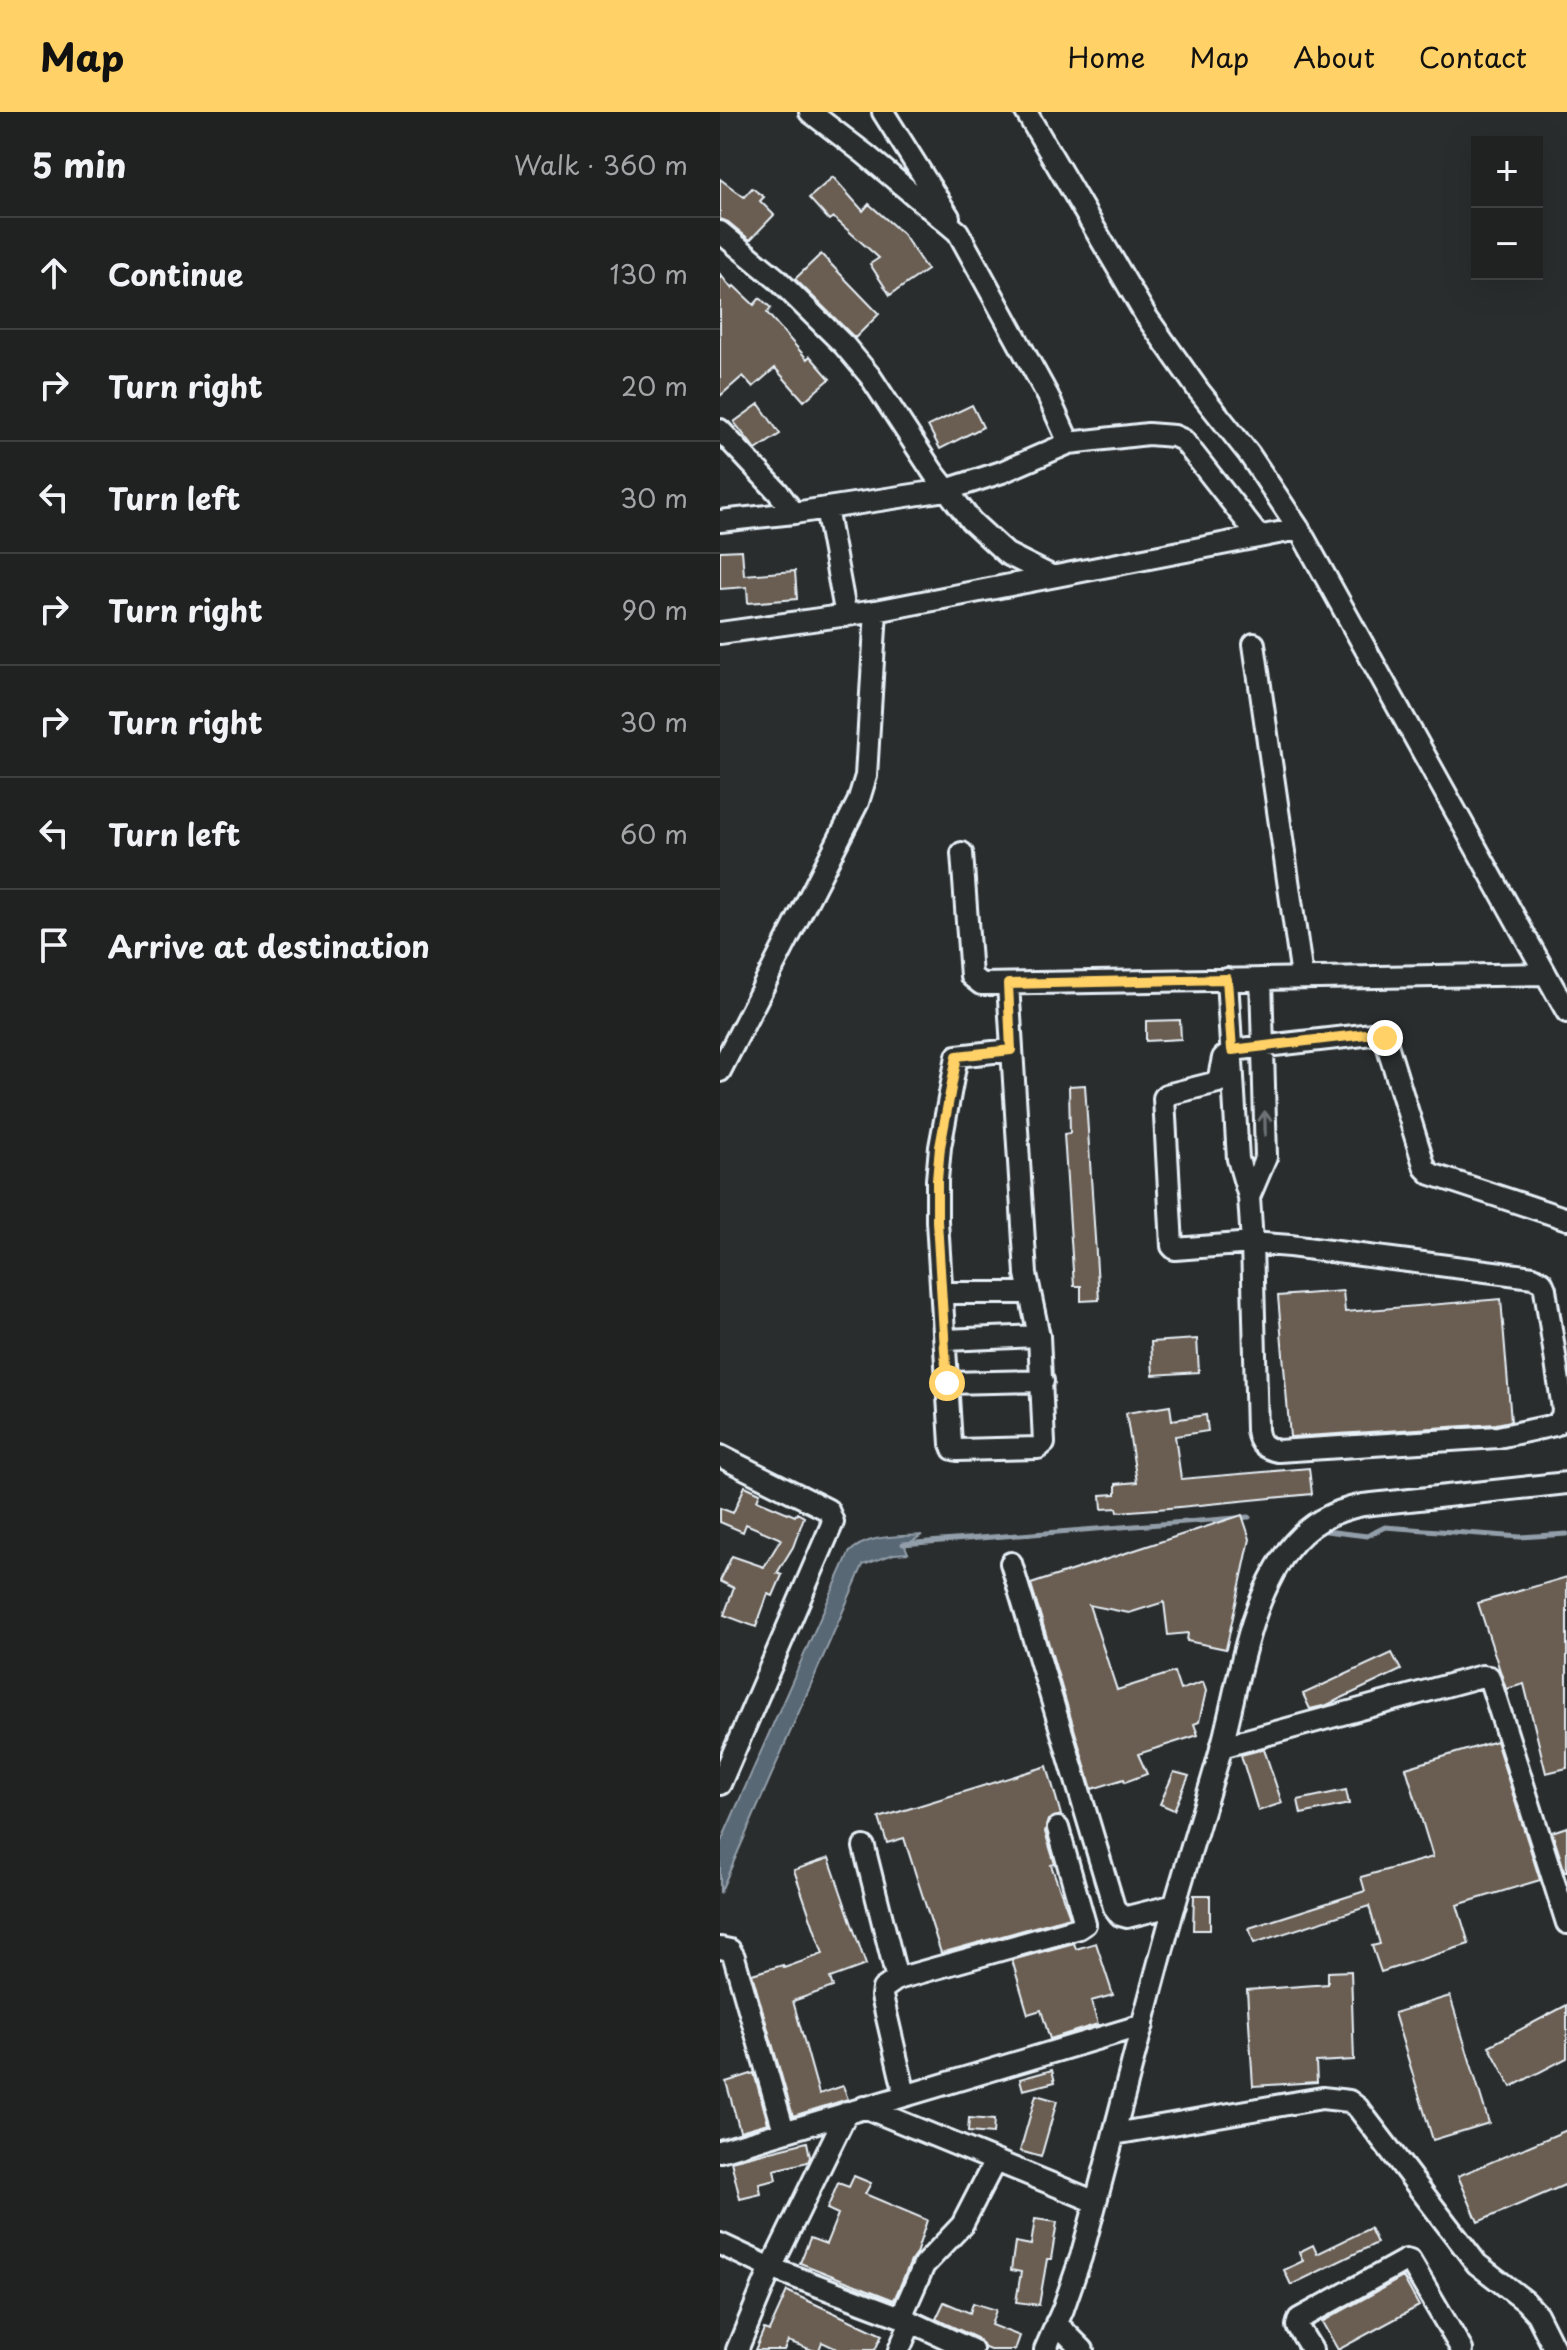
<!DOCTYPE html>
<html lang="en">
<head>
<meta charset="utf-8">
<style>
	:root { --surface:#202222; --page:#2d2f2f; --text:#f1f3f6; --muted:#a2a4a5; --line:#3d3f40; --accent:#ffd166 }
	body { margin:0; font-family:"Playpen Sans",sans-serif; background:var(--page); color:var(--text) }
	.controls { position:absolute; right:24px; top:24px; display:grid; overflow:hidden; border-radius:0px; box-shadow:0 8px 32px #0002 }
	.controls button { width:72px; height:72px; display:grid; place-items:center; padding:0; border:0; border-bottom:2px solid var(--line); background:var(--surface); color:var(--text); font:40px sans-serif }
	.stop { position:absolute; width:24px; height:24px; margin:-18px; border:6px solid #ffd166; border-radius:50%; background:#fff }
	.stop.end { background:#ffd166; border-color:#fff; box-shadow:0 2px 8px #0008 }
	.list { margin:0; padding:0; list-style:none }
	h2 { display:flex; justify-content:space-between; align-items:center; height:104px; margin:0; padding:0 32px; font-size:34px }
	h2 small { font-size:26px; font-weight:400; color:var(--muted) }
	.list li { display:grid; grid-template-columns:52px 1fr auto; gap:24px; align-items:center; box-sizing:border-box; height:112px; padding:0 32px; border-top:2px solid var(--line) }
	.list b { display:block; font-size:30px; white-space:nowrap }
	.list em { font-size:26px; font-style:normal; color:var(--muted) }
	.icon { flex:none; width:44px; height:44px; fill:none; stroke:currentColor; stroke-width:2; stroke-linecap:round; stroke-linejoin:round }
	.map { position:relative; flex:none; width:847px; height:2238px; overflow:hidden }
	header { display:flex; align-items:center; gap:48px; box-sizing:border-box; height:112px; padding:0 40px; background:var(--accent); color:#111 }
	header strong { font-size:38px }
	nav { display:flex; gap:44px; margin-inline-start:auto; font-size:28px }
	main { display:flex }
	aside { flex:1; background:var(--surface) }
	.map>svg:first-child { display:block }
	.water { fill:#586774; stroke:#929ea9; stroke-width:2 }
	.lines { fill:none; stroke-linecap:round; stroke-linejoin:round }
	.stream { stroke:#929ea9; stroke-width:5 }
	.building { fill:#6a5d51; stroke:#e8f1f8; stroke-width:2 }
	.minor-casing { stroke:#e8f1f8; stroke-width:26 }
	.minor { stroke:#2a2d2e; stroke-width:20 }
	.oneway { stroke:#6c7275 }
	.route { stroke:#ffd166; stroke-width:10 }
</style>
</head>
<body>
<header>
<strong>Map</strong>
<nav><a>Home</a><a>Map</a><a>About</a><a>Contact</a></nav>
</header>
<main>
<aside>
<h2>5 min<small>Walk · 360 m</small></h2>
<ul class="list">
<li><svg class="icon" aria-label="ahead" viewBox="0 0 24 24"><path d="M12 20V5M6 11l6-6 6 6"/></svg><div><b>Continue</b></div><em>130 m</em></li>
<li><svg class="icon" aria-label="right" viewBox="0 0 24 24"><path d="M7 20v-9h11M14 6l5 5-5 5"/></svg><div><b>Turn right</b></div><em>20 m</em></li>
<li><svg class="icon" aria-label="left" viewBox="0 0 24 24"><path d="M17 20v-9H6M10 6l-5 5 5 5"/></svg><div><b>Turn left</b></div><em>30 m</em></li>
<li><svg class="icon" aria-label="right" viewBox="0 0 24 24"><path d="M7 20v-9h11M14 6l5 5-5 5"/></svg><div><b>Turn right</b></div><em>90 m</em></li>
<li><svg class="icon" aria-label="right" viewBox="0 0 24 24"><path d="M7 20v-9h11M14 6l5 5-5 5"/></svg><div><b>Turn right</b></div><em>30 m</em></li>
<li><svg class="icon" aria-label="left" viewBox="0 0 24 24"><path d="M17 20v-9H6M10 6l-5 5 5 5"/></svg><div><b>Turn left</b></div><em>60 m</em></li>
<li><svg class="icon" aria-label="arrive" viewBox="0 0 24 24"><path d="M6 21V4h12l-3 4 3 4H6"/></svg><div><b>Arrive at destination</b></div></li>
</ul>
</aside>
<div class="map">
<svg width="847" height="2238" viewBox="0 0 847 2238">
	<rect width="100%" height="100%" fill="#2a2d2e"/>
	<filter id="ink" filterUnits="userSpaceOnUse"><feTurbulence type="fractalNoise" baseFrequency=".0125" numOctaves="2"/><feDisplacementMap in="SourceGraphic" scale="16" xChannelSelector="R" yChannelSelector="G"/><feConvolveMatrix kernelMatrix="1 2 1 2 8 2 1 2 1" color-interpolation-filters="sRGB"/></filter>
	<g filter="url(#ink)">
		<path class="water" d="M 202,1423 L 185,1434 L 188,1441 L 174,1442 L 143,1453 L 0,1781 L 0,1732 L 129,1441 C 146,1422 179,1425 202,1423 Z"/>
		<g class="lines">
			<path class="stream" d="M 606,1419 L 647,1424 L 665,1415 L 800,1425 L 847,1422
				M 183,1432 L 529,1405"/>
		</g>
		<path class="building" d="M 113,65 L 143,99 L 149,92 L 183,122 L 207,158 L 170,183 L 150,152 L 159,146 L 113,105 L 109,108 L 89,86 Z
			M 0,67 L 24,85 L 32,76 L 44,85 L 40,89 L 54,103 L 30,128 L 8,110 L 0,107 Z
			M 101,142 L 159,202 L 135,226 L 75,167 Z
			M 0,162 L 12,177 L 14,174 L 34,193 L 40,186 L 51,196 L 47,201 L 87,247 L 90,244 L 110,267 L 84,289 L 55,256 L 33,275 L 23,264 L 0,284 Z
			M 39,292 L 60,322 L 36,338 L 14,310 Z
			M 252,293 L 263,315 L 220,337 L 208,314 Z
			M 22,438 L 24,463 L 75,459 L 77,487 L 28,491 L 27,475 L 0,477 L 0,439 Z
			M 460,908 L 461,927 L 426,929 L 426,909 Z
			M 365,973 L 379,1188 L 361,1189 L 361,1174 L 354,1174 L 344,1022 L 350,1021 L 349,974 Z
			M 623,1179 L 625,1200 L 781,1187 L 791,1309 L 776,1312 L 570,1325 L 558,1184 Z
			M 477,1227 L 479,1260 L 433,1263 L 431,1230 Z
			M 450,1294 L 452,1308 L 486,1303 L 488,1319 L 455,1324 L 461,1367 L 589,1356 L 592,1382 L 449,1396 L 398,1400 L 397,1396 L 382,1397 L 381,1383 L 396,1382 L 396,1372 L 417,1370 L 406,1301 Z
			M 25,1374 L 40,1381 L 37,1388 L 75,1404 L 77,1401 L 84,1405 L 73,1435 L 57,1461 L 62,1463 L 53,1484 L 48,1482 L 36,1515 L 4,1503 L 14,1476 L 0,1469 L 12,1444 L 44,1455 L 61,1427 L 26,1412 L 23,1420 L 0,1410 L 0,1396 L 13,1401 Z
			M 522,1403 L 530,1427 L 506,1537 L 467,1529 L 468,1521 L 448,1523 L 444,1490 L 409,1501 L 369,1493 L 397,1578 L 454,1560 L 460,1578 L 483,1570 L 486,1579 L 479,1610 L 474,1612 L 478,1623 L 418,1642 L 427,1662 L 405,1670 L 404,1667 L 372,1677 L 311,1472 Z
			M 847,1465 L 847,1656 L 826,1661 L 804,1572 L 786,1577 L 758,1491 Z
			M 672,1541 L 681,1558 L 607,1593 L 590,1597 L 583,1582 Z
			M 776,1629 L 820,1768 L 737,1793 L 749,1832 L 661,1860 L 652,1834 L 660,1832 L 649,1794 L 534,1831 L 529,1816 L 645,1779 L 641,1765 L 713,1745 L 686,1656 Z
			M 544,1637 L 562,1691 L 538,1699 L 521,1643 Z
			M 327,1654 L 341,1703 L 328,1708 L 325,1720 L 335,1752 L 331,1753 L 350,1805 L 221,1841 L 184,1726 L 167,1731 L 159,1706 Z
			M 454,1660 L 469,1664 L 454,1698 L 440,1692 Z
			M 626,1678 L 629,1692 L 581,1702 L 578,1688 Z
			M 847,1715 L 847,1760 L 845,1760 L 832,1720 Z
			M 109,1746 L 146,1853 L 110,1866 L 113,1875 L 73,1889 L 99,1982 L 123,1974 L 128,1987 L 73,2004 L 32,1862 L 63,1853 L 64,1856 L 103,1842 L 74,1758 Z
			M 474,1783 L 490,1783 L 490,1818 L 473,1818 Z
			M 354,1831 L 356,1837 L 376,1831 L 393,1883 L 371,1889 L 378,1912 L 330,1927 L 321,1898 L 308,1902 L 292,1848 Z
			M 631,1859 L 634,1948 L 596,1950 L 597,1970 L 533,1974 L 527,1878 L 608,1872 L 608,1860 Z
			M 730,1884 L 769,2011 L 713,2028 L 674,1901 Z
			M 847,1893 L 847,1946 L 791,1975 L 769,1934 Z
			M 332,1958 L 335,1970 L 303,1978 L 300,1967 Z
			M 34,1961 L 48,2011 L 20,2019 L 6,1970 Z
			M 316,1983 L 337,1989 L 321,2045 L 300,2039 Z
			M 249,2006 L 274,2008 L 273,2022 L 248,2020 Z
			M 847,2018 L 847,2072 L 758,2110 L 738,2064 Z
			M 87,2030 L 90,2045 L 88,2050 L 54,2058 L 56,2068 L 39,2072 L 41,2082 L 20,2087 L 11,2049 Z
			M 134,2064 L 151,2071 L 145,2082 L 207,2108 L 196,2142 L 191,2149 L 174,2188 L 80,2151 L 90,2126 L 106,2132 L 118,2102 L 107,2097 L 118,2071 L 129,2075 Z
			M 315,2107 L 337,2110 L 331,2147 L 327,2147 L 319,2193 L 296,2190 L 301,2160 L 291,2158 L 295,2130 L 311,2133 Z
			M 650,2116 L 657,2131 L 571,2173 L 564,2158 L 583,2149 L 579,2140 L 593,2133 L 597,2142 Z
			M 683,2165 L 699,2194 L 618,2238 L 602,2210 Z
			M 67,2179 L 162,2223 L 155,2238 L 119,2238 L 102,2230 L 99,2238 L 92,2238 L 68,2229 L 64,2238 L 35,2238 L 44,2217 L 49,2219 Z
			M 224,2190 L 250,2201 L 253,2191 L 276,2198 L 271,2213 L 300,2224 L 295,2238 L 270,2238 L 265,2236 L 257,2226 L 216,2207 Z"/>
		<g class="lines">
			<g class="minor-casing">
				<path id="minor" d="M 90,0 L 145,42 L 238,120 L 328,284 L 349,331
					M 163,0 L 229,105
					M 306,0 L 426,204 L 479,279 L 529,342 L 579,417 L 847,900
					M 0,120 L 57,167 L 124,233 L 150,264 L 213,360 L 251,409 L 287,442 L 331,464
					M 0,318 L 58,380 L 74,401
					M 106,396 L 126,504
					M 0,409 L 74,401 L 226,378 L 282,360 L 349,331 L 428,322 L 454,324 L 463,328 L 539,425
					M 0,521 L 156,499 L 579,417
					M 534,532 L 582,865
					M 242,741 L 251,864 L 261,872 L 826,862
					M 507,867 L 518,1047 L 529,1085 L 532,1131 L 537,1318 C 539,1332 545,1336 558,1339 L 778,1325 L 835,1313 L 842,1305 L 843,1297 L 825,1177 L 822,1170 L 813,1165 L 570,1134 L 532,1131 L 455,1137 L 452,1134 L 444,986 L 446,983 L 498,970 L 503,946 L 512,938 L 661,921 L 665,926 L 705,1056 L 711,1062 L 847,1107
					M 288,872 L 306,1162 L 319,1224 L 324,1331 L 318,1336 L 237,1338 L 233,1337 L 231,1332 L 217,1109 L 217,1068 L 220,1035 L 237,944 L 291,938
					M 0,959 L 138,690 L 146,664 L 156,499
					M 529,1085 L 546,1045 L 541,867
					M 223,1181 L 309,1181
					M 225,1228 L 319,1224
					M 227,1271 L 323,1269
					M 0,1344 L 108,1398 L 113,1410 L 0,1672
					M 291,1451 L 394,1795 L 400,1803 L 407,1805 L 455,1793
					M 501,1635 L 762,1564 L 769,1565 L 847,1811
					M 144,1735 L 177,1867
					M 0,1836 L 10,1838 L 14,1845 L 64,2019
					M 185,1983 L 162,1884 L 163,1877 L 177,1867 L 359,1816 L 365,1812 L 338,1716
					M 144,1995 L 376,2090
					M 394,2022 L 602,1986 L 629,1989 L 638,1996 L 757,2152 L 805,2189 L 817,2202 L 835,2238
					M 0,2039 L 423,1913
					M 0,2132 L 51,2156 L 181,2205 L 252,2238
					M 181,2205 L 204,2153 L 242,2113 L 275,2049
					M 336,2211 L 363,2238
					M 17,2238 L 51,2156 L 127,2000
					M 179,2238 L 191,2210
					M 325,2238 L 343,2197 L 361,2145 C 392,2032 420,1918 451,1806 C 467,1749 485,1694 501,1637 C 519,1571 526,1496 568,1438 C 588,1412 612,1399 643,1393 L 847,1371
					M 592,2238 L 577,2214 L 579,2207 L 686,2148 L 690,2149 L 742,2238"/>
			</g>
			<use href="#minor" class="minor"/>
		</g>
		<defs><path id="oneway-shaft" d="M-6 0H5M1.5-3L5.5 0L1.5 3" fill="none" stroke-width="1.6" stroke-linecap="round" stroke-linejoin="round" transform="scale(2)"/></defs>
		<use class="oneway" href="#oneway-shaft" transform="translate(545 1011) rotate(-91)"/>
	</g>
	<g class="lines" filter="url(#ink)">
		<path class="route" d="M 227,1271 L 217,1109 L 217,1068 L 220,1035 L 237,944 L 291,938 L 288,872 L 507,867 L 512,938 L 654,921 L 661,921 L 665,926"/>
	</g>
</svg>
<div class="controls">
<button>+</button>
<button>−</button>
</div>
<div class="stop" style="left:227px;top:1271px"></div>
<div class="stop end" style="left:665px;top:926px"></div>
</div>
</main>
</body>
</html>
